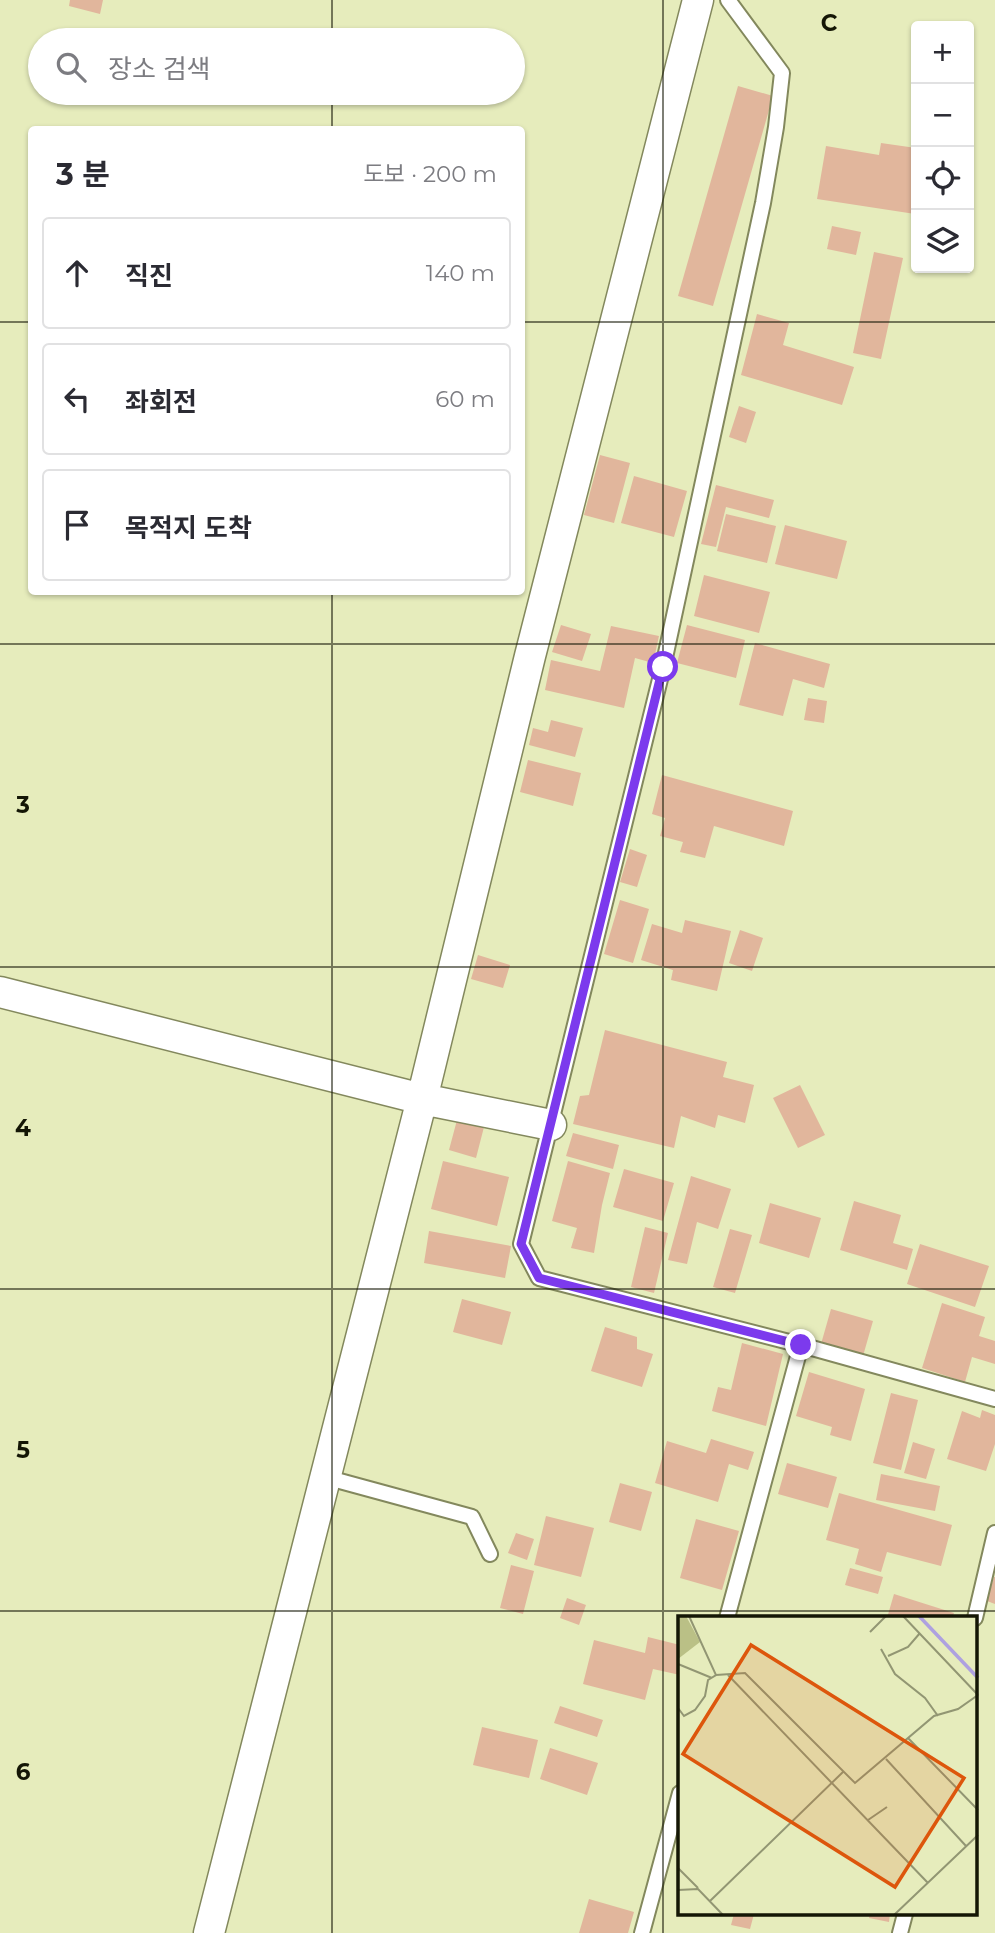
<!DOCTYPE html>
<html lang="ko">
<head>
<meta charset="utf-8">
<style>
	:root { --surface:#fff; --page:#f7f7f7; --text:#2b2b33; --muted:#7c7c81; --line:#e1e1e2 }
	body { margin:0; font-family:Montserrat,"Noto Sans KR",sans-serif; background:var(--page); color:var(--text) }
	.controls { position:absolute; right:21px; top:21px; display:grid; overflow:hidden; border-radius:7px; box-shadow:0 2px 5px #0004 }
	.controls button { width:63px; height:63px; display:grid; place-items:center; padding:0; border:0; border-bottom:2px solid var(--line); background:var(--surface); color:var(--text); font:35px sans-serif }
	.stop { position:absolute; width:21px; height:21px; margin:-16px; border:5px solid #7c3aed; border-radius:50%; background:#fff }
	.stop.end { background:#7c3aed; border-color:#fff; box-shadow:0 2px 7px #0008 }
	.list { margin:0; padding:0; list-style:none }
	h2 { display:flex; justify-content:space-between; align-items:center; height:91px; margin:0; padding:0 28px; font-size:30px }
	h2 small { font-size:23px; font-weight:400; color:var(--muted) }
	.list li { display:grid; grid-template-columns:46px 1fr auto; gap:21px; align-items:center; box-sizing:border-box; height:112px; margin:0 14px 14px; padding:0 14px; border:2px solid var(--line); border-radius:7px }
	.list b { display:block; font-size:26px; white-space:nowrap }
	.list em { font-size:23px; font-style:normal; color:var(--muted) }
	.icon { flex:none; width:38px; height:38px; fill:none; stroke:currentColor; stroke-width:2; stroke-linecap:round; stroke-linejoin:round }
	.map { position:relative; flex:none; width:995px; height:1933px; overflow:hidden }
	.search { position:absolute; background:var(--surface); box-shadow:0 2px 5px #0004; left:28px; top:28px; width:497px; height:77px; display:flex; align-items:center; gap:18px; box-sizing:border-box; padding:0 24px; border-radius:38px; color:var(--muted); font-size:26px }
	.panel { position:absolute; background:var(--surface); box-shadow:0 2px 5px #0004; left:28px; top:126px; width:497px; height:469px; border-radius:7px }
	.map>svg:first-child { display:block }
	.building { fill:#e1b69c }
	.lines { fill:none; stroke-linecap:round; stroke-linejoin:round }
	.service-casing { stroke:#83885d; stroke-width:18 }
	.minor-casing { stroke:#83885d; stroke-width:33 }
	.service { stroke:#fff; stroke-width:14 }
	.minor { stroke:#fff; stroke-width:30 }
	.route { stroke:#7c3aed; stroke-width:9 }
	.grid { fill:none; stroke:#141605; stroke-width:2; stroke-opacity:0.55 }
	.inset-river { fill:none; stroke:#aea1e0; stroke-width:3.5 }
	.inset-road { fill:none; stroke:#929673; stroke-width:2 }
	.view { fill:#dd560c; fill-opacity:0.15; stroke:#dd560c; stroke-width:3.5 }
	.inset-edge { fill:none; stroke:#141605; stroke-width:3.5 }
	.grid-label { font-size:23px; text-anchor:middle; font-weight:bold; fill:#141605; stroke:#e6ecbc; stroke-width:5; stroke-linejoin:round; paint-order:stroke }
</style>
</head>
<body>
<div class="map">
<svg width="995" height="1933" viewBox="0 0 995 1933">
	<rect width="100%" height="100%" fill="#e6ecbc"/>
	<path class="building" d="M 70,0 L 103,0 L 100,14 L 69,6 Z
		M 738,86 L 773,96 L 713,306 L 678,296 Z
		M 881,143 L 916,148 L 915,214 L 817,199 L 826,146 L 879,155 Z
		M 832,226 L 861,232 L 856,255 L 827,249 Z
		M 874,252 L 903,258 L 881,359 L 853,353 Z
		M 757,314 L 789,323 L 783,345 L 854,367 L 842,405 L 741,375 Z
		M 739,406 L 756,412 L 746,443 L 729,437 Z
		M 600,455 L 630,463 L 614,523 L 584,515 Z
		M 634,476 L 687,491 L 674,537 L 621,523 Z
		M 716,485 L 774,500 L 769,518 L 726,507 L 716,547 L 701,544 Z
		M 726,514 L 776,526 L 767,563 L 717,551 Z
		M 785,525 L 847,541 L 837,579 L 775,564 Z
		M 704,575 L 770,592 L 759,633 L 694,616 Z
		M 561,625 L 591,634 L 582,661 L 552,652 Z
		M 687,625 L 745,640 L 736,678 L 677,663 Z
		M 611,626 L 659,636 L 653,663 L 635,658 L 624,708 L 545,690 L 551,660 L 600,671 Z
		M 755,643 L 830,664 L 824,688 L 793,679 L 783,716 L 739,705 Z
		M 808,698 L 827,701 L 824,723 L 804,720 Z
		M 551,720 L 583,728 L 575,757 L 529,745 L 533,728 L 548,732 Z
		M 528,760 L 581,773 L 573,806 L 520,792 Z
		M 662,775 L 793,811 L 784,846 L 714,826 L 705,858 L 680,852 L 683,842 L 660,836 L 665,818 L 652,814 Z
		M 630,849 L 647,855 L 637,887 L 620,882 Z
		M 620,900 L 649,909 L 633,963 L 604,954 Z
		M 685,920 L 731,931 L 717,991 L 671,980 L 673,970 L 641,960 L 652,924 L 682,933 Z
		M 740,930 L 763,938 L 752,971 L 729,963 Z
		M 478,955 L 510,965 L 503,988 L 471,979 Z
		M 605,1030 L 727,1062 L 723,1077 L 754,1085 L 745,1123 L 718,1115 L 715,1128 L 681,1116 L 674,1148 L 573,1124 L 580,1096 L 589,1095 Z
		M 800,1085 L 825,1135 L 798,1148 L 773,1098 Z
		M 457,1120 L 484,1127 L 476,1158 L 449,1150 Z
		M 573,1133 L 619,1145 L 613,1169 L 566,1156 Z
		M 443,1161 L 509,1177 L 497,1226 L 431,1209 Z
		M 568,1161 L 610,1173 L 602,1205 L 594,1253 L 571,1248 L 577,1228 L 552,1221 Z
		M 624,1169 L 674,1183 L 663,1221 L 613,1207 Z
		M 691,1176 L 731,1189 L 718,1229 L 697,1222 L 687,1264 L 668,1260 Z
		M 854,1201 L 901,1215 L 893,1243 L 913,1249 L 907,1270 L 840,1250 Z
		M 770,1203 L 821,1218 L 809,1258 L 759,1243 Z
		M 645,1227 L 668,1233 L 654,1293 L 631,1287 Z
		M 730,1229 L 752,1235 L 735,1293 L 713,1287 Z
		M 429,1231 L 511,1246 L 505,1278 L 424,1263 Z
		M 920,1244 L 989,1266 L 975,1307 L 907,1284 Z
		M 462,1299 L 511,1312 L 502,1345 L 453,1332 Z
		M 942,1303 L 985,1317 L 979,1336 L 995,1341 L 995,1364 L 972,1357 L 965,1382 L 922,1368 Z
		M 831,1309 L 873,1321 L 863,1356 L 821,1344 Z
		M 605,1327 L 637,1337 L 637,1349 L 653,1354 L 642,1387 L 591,1371 Z
		M 742,1343 L 783,1354 L 766,1426 L 712,1411 L 718,1387 L 731,1390 Z
		M 809,1372 L 865,1389 L 851,1441 L 830,1435 L 832,1427 L 796,1416 Z
		M 891,1393 L 918,1400 L 901,1470 L 873,1463 Z
		M 982,1410 L 995,1415 L 995,1444 L 986,1471 L 947,1459 L 962,1411 L 980,1418 Z
		M 711,1439 L 754,1452 L 748,1470 L 729,1464 L 718,1502 L 655,1483 L 667,1441 L 706,1453 Z
		M 913,1442 L 935,1449 L 926,1479 L 904,1473 Z
		M 787,1463 L 837,1477 L 828,1508 L 778,1494 Z
		M 881,1474 L 940,1486 L 935,1511 L 876,1500 Z
		M 620,1483 L 652,1492 L 641,1531 L 609,1522 Z
		M 839,1493 L 952,1525 L 941,1566 L 887,1552 L 881,1572 L 855,1564 L 859,1549 L 826,1540 Z
		M 546,1516 L 594,1528 L 581,1577 L 534,1565 Z
		M 696,1519 L 739,1531 L 722,1590 L 680,1578 Z
		M 516,1533 L 534,1539 L 527,1560 L 508,1553 Z
		M 511,1565 L 534,1571 L 523,1614 L 500,1608 Z
		M 850,1568 L 883,1577 L 878,1594 L 845,1585 Z
		M 994,1577 L 995,1577 L 995,1604 L 987,1601 Z
		M 894,1594 L 954,1613 L 952,1618 L 887,1618 Z
		M 567,1598 L 586,1605 L 579,1625 L 560,1618 Z
		M 648,1637 L 680,1645 L 680,1675 L 653,1669 L 645,1700 L 583,1684 L 594,1640 L 645,1653 Z
		M 560,1706 L 603,1720 L 597,1737 L 554,1723 Z
		M 482,1727 L 538,1740 L 529,1778 L 473,1765 Z
		M 550,1748 L 598,1763 L 587,1795 L 540,1779 Z
		M 589,1899 L 634,1912 L 628,1933 L 579,1933 Z
		M 734,1914 L 754,1914 L 750,1929 L 731,1925 Z
		M 870,1914 L 890,1914 L 889,1922 L 869,1918 Z"/>
	<g class="lines">
		<g class="service-casing">
			<path id="service" d="M 728,0 L 782,73 L 776,127 L 763,203 L 663,667 L 521,1244 L 539,1278 L 801,1345 L 995,1399
				M 325,1477 L 472,1517 L 490,1554
				M 727,1618 L 801,1345
				M 975,1618 L 995,1533
				M 642,1933 L 680,1793
				M 900,1933 L 905,1914"/>
		</g>
		<g class="minor-casing">
			<path id="minor" d="M 0,992 L 422,1099 L 551,1125
				M 209,1933 L 422,1099 L 530,656 L 698,0"/>
		</g>
		<use href="#service" class="service"/>
		<use href="#minor" class="minor"/>
	</g>
	<g class="lines">
		<path class="route" d="M 663,667 L 521,1244 L 539,1278 L 801,1345"/>
	</g>
	<path class="grid" d="M 332,0 L 332,40M 663,0 L 663,1933M 332,93 L 332,130M 0,322 L 32,322M 522,322 L 995,322M 332,592 L 332,1933M 0,644 L 995,644M 0,967 L 995,967M 0,1289 L 995,1289M 0,1611 L 995,1611"/>
	<g transform="translate(678 1616)">
		<rect width="299" height="299" fill="#e6ecbc"/>
		<path d="M 0,0 L 8,0 L 22,26 L 0,43 Z" fill="#bac086"/>
		<path class="inset-river" d="M 241,0 L 300,62"/>
		<path class="inset-road" d="M 225,0 L 300,79M 192,16 L 208,0M 203,33 L 217,58 L 247,82 L 260,100M 210,40 L 230,31 L 242,17M 0,48 L 34,62M 38,59 L 67,57 L 177,167 L 256,100 L 280,93 L 300,79M 50,59 L 250,267M 0,92 L 6,100 L 17,94 L 27,80 L 30,64 L 38,59 L 11,0M 230,122 L 300,194M 208,143 L 288,230M 190,204 L 209,191M 0,252 L 20,272M 0,274 L 20,273 L 45,299M 32,285 L 166,155M 216,299 L 300,219"/>
		<path class="view" d="M 73,29 L 286,162 L 217,271 L 5,138 Z"/>
		<rect width="299" height="299" class="inset-edge"/>
	</g>
	<g class="grid-label">
		<text x="829" y="31">C</text>
		<text x="23" y="813">3</text>
		<text x="23" y="1136">4</text>
		<text x="23" y="1458">5</text>
		<text x="23" y="1780">6</text>
	</g>
</svg>
<div class="controls">
<button>+</button>
<button>−</button>
<button><svg class="icon" aria-label="locate" viewBox="0 0 24 24"><circle cx="12" cy="12" r="6"/><path d="M12 2v4M12 18v4M2 12h4M18 12h4"/></svg></button>
<button><svg class="icon" aria-label="layers" viewBox="0 0 24 24"><path d="M12 4l9 5-9 5-9-5zM3 14l9 5 9-5"/></svg></button>
</div>
<div class="stop" style="left:663px;top:667px"></div>
<div class="stop end" style="left:801px;top:1345px"></div>
<div class="search"><svg class="icon" aria-label="search" viewBox="0 0 24 24"><circle cx="10" cy="10" r="6"/><path d="M15 15l6 6"/></svg>장소 검색</div>
<section class="panel">
<h2>3 분<small>도보 · 200 m</small></h2>
<ul class="list">
<li><svg class="icon" aria-label="ahead" viewBox="0 0 24 24"><path d="M12 20V5M6 11l6-6 6 6"/></svg><div><b>직진</b></div><em>140 m</em></li>
<li><svg class="icon" aria-label="left" viewBox="0 0 24 24"><path d="M17 20v-9H6M10 6l-5 5 5 5"/></svg><div><b>좌회전</b></div><em>60 m</em></li>
<li><svg class="icon" aria-label="arrive" viewBox="0 0 24 24"><path d="M6 21V4h12l-3 4 3 4H6"/></svg><div><b>목적지 도착</b></div></li>
</ul>
</section>
</div>
</body>
</html>
